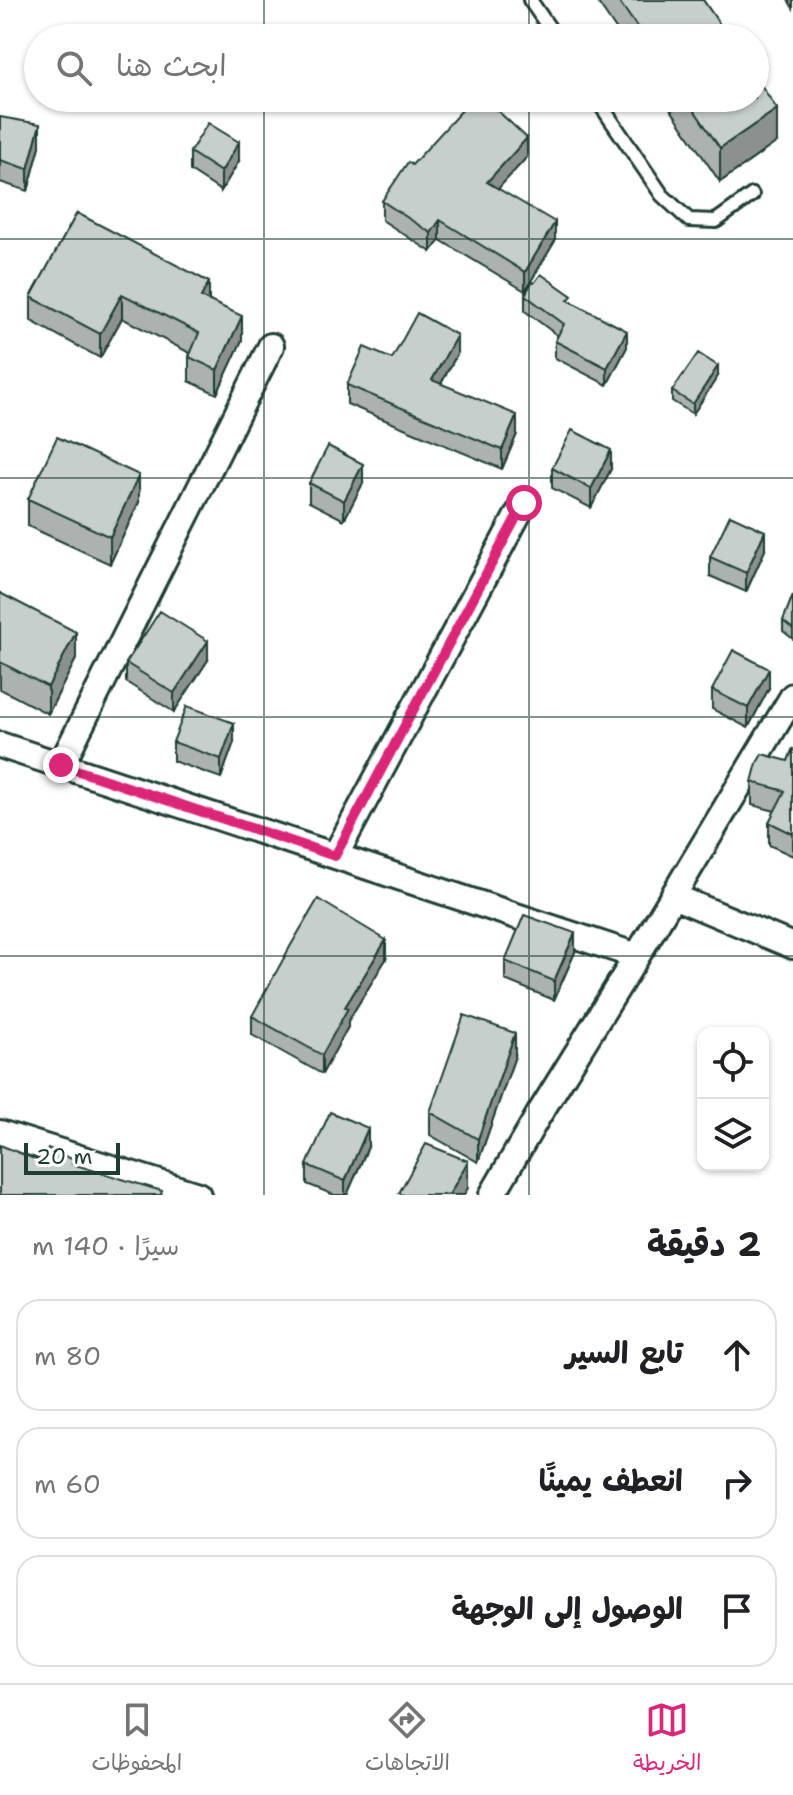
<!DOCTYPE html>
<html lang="ar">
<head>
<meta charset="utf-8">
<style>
	:root { --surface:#fff; --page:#f2f2f2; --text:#202124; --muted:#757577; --line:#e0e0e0; --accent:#db2777 }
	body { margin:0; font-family:"Shantell Sans","Playpen Sans Arabic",sans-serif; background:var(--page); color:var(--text); direction:rtl }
	.controls { position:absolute; right:24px; bottom:24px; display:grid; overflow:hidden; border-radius:16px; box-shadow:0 2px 6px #0004 }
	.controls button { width:72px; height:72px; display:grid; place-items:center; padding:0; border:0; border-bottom:2px solid var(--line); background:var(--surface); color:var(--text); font:40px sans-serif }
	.scale { position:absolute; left:24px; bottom:20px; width:96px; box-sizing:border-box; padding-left:8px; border:4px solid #1f3d34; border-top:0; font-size:22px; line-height:28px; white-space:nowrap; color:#1f3d34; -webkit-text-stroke:6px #fff; paint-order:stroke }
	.stop { position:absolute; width:24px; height:24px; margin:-18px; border:6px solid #db2777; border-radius:50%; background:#fff }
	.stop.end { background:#db2777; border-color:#fff; box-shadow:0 2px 8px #0008 }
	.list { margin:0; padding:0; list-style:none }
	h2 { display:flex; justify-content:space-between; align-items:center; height:104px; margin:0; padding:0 32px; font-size:34px }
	h2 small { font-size:26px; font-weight:400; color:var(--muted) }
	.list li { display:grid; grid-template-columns:52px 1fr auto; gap:24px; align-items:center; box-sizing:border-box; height:112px; margin:0 16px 16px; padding:0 16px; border:2px solid var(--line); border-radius:24px }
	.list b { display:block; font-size:30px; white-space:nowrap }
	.list em { font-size:26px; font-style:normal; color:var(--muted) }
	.icon { flex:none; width:44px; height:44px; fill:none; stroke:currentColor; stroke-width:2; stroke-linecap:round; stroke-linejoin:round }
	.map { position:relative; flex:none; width:793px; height:1195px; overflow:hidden; direction:ltr }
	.search { position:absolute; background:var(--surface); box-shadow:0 2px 6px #0004; left:24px; right:24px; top:24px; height:88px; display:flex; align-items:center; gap:20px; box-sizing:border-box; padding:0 28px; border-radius:44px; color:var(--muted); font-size:30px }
	.sheet { height:488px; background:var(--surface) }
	nav { display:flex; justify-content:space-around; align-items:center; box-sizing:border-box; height:112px; border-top:2px solid var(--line); background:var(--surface); font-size:22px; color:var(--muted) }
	nav a { display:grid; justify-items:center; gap:4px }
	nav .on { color:var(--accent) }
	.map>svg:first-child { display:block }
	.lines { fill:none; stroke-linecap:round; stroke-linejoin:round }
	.service-casing { stroke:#1f3d34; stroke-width:18 }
	.minor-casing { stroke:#1f3d34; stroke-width:30 }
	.service { stroke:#fff; stroke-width:12 }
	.minor { stroke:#fff; stroke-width:24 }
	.wall { fill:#abb2af; stroke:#1f3d34; stroke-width:2 }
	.shaded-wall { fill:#8b918f; stroke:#1f3d34; stroke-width:2 }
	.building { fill:#c7cfcc; stroke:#1f3d34; stroke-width:2 }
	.route { stroke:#db2777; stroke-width:10 }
	.grid { fill:none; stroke:#1f3d34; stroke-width:2; stroke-opacity:0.55 }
</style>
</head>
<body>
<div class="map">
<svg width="793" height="1195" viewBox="0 0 793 1195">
	<rect width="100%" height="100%" fill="#fff"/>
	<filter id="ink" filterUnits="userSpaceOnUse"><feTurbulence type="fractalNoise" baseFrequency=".0125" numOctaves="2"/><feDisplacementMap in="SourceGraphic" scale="16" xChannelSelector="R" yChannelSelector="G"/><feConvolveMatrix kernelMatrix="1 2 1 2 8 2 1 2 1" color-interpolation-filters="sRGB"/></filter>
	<g filter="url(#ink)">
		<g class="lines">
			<g class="service-casing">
				<path id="service" d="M 530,0 L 556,38
					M 596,98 L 662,195 L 689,220 L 716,221 L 752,195"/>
			</g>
			<g class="minor-casing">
				<path id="minor" d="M 0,745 L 637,956
					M 61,765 L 271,346
					M 335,856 L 524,503
					M 673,896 L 793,946
					M 0,1133 L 198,1195
					M 492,1195 L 538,1116 L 637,956 L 793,696"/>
			</g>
			<use href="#service" class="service"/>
			<use href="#minor" class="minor"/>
		</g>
		<path class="wall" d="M 596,0 L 703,0 L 729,38 L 622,38 Z
			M 788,0 L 793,0 L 793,8 Z
			M 663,98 L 755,98 L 777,142 L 720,182 Z
			M 0,117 L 40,146 L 28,191 L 0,182 Z
			M 190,152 L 239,161 L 221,191 L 190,171 Z
			M 527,157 L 498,188 L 555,241 L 525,291 L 440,240 L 431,252 L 382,220 L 382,201 L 412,165 Z
			M 77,213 L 209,300 L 242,340 L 217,394 L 189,381 L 189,357 L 190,353 L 122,318 L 100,358 L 31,321 L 31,297 Z
			M 534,283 L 572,302 L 627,347 L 607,385 L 555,358 L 555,341 L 558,336 L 525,311 L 525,295 Z
			M 457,354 L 441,384 L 517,434 L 502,469 L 347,404 L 347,385 L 392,359 Z
			M 718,376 L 693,414 L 672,401 L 672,391 Z
			M 552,468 L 611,469 L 591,508 L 552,488 Z
			M 309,483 L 363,483 L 344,520 L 309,502 Z
			M 28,499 L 139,502 L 110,564 L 28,526 Z
			M 765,550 L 746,592 L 710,576 L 710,557 Z
			M 0,593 L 76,659 L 48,714 L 0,689 Z
			M 793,595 L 793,639 L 783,631 L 783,621 Z
			M 208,660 L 174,712 L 126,682 L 126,663 Z
			M 769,688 L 748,728 L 712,709 L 712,690 Z
			M 173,742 L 234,742 L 221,778 L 173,761 Z
			M 793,748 L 793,856 L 769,845 L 769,822 L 775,811 L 752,805 L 752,782 L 788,761 Z
			M 575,952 L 554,1000 L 505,980 L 505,961 Z
			M 386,959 L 348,1021 L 348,1027 L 322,1074 L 252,1035 L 252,1016 Z
			M 515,1056 L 478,1162 L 430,1135 L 430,1112 Z
			M 368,1147 L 347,1195 L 334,1195 L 307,1184 L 307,1165 Z"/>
		<path class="shaded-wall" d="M 777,109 L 777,142 L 720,182 L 720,148 Z
			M 40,124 L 40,146 L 28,191 L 28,169 Z
			M 527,138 L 527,157 L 487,201 L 487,182 Z
			M 239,142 L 239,161 L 221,191 L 221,172 Z
			M 440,220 L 440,240 L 431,252 L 431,233 Z
			M 555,222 L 555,241 L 525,291 L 525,272 Z
			M 209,282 L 209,306 L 201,297 Z
			M 122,294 L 122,318 L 100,358 L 100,334 Z
			M 242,316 L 242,340 L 217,394 L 217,370 Z
			M 627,331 L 627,347 L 607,385 L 607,368 Z
			M 457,335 L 457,354 L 432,400 L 432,380 Z
			M 718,366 L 718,376 L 693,414 L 693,404 Z
			M 517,415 L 517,434 L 502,469 L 502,450 Z
			M 611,450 L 611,469 L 591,508 L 591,489 Z
			M 363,464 L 363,483 L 344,520 L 344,501 Z
			M 139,475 L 139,502 L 110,564 L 110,537 Z
			M 765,531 L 765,550 L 746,592 L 746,573 Z
			M 76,632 L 76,659 L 48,714 L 48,687 Z
			M 208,641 L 208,660 L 174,712 L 174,693 Z
			M 769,669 L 769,688 L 748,728 L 748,708 Z
			M 234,723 L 234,742 L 221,778 L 221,759 Z
			M 575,933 L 575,952 L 554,1000 L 554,981 Z
			M 386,940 L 386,959 L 348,1021 L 348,1027 L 322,1074 L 322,1055 L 345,1007 Z
			M 515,1033 L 515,1056 L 478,1162 L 478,1139 Z
			M 368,1128 L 368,1147 L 347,1195 L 345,1195 L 345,1181 Z
			M 468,1161 L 468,1188 L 464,1195 L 449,1195 Z"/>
		<path class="building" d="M 618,0 L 703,0 L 729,38 L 645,38 Z
			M 755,76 L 777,109 L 720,148 L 686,98 L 755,98 Z
			M 473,98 L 484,98 L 527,138 L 487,182 L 555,222 L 525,272 L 440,220 L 431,233 L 382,201 L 408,162 L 412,165 Z
			M 0,117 L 40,124 L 28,169 L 0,160 Z
			M 208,123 L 239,142 L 221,172 L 190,152 Z
			M 77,213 L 209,282 L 201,297 L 242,316 L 217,370 L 189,357 L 199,333 L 122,294 L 100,334 L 31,297 Z
			M 541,274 L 572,296 L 568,300 L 627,331 L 607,368 L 555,341 L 564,324 L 525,295 L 532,282 L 534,283 Z
			M 417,313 L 457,335 L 432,380 L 517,415 L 502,450 L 347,385 L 364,347 L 392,359 Z
			M 698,353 L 718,366 L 693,404 L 672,391 Z
			M 572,430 L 611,450 L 591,489 L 552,468 Z
			M 57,437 L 139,475 L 110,537 L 28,499 Z
			M 328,446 L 363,464 L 344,501 L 309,483 Z
			M 730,515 L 765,531 L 746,573 L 710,557 Z
			M 0,593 L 76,632 L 48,687 L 0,662 Z
			M 793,595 L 793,629 L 783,621 Z
			M 160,611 L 208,641 L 174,693 L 126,663 Z
			M 733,650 L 769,669 L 748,708 L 712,690 Z
			M 187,706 L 234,723 L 221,759 L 173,742 Z
			M 793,748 L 793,834 L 769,822 L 785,791 L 752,782 L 757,763 L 762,754 L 788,761 Z
			M 318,899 L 386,940 L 345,1007 L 348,1008 L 322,1055 L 252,1016 L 291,945 Z
			M 524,915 L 575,933 L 554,981 L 505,961 Z
			M 464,1015 L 515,1033 L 478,1139 L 430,1112 Z
			M 330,1112 L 368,1128 L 345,1181 L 307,1165 Z
			M 426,1144 L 468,1161 L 449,1195 L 403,1195 L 399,1193 Z
			M 0,1145 L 42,1162 L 48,1148 L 74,1160 L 72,1164 L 162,1191 L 161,1195 L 0,1195 Z"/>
	</g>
	<g class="lines" filter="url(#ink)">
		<path class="route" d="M 61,765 L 335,856 L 524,503"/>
	</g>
	<path class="grid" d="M 264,0 L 264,38M 529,0 L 529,38M 264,98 L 264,1195M 529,98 L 529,1195M 0,239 L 793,239M 0,478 L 793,478M 0,717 L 793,717M 0,956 L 793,956"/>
</svg>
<div class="controls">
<button><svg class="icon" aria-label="locate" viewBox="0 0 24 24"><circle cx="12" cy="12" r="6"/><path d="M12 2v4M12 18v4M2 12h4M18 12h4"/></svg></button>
<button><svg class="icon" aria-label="layers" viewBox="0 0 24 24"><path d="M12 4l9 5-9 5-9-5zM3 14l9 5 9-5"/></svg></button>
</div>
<div class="scale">20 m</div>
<div class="stop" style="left:524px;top:503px"></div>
<div class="stop end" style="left:61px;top:765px"></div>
<div class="search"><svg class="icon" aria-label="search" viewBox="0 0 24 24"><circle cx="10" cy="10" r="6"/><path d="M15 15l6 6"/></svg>ابحث هنا</div>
</div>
<section class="sheet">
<h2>2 دقيقة<small>سيرًا · 140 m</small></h2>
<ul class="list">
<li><svg class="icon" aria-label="ahead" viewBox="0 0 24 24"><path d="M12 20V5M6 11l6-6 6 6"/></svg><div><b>تابع السير</b></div><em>80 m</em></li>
<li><svg class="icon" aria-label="right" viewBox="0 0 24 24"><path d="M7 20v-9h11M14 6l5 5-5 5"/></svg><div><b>انعطف يمينًا</b></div><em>60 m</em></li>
<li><svg class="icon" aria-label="arrive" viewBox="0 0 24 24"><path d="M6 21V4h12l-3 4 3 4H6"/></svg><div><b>الوصول إلى الوجهة</b></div></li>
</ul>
</section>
<nav>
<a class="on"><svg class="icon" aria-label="map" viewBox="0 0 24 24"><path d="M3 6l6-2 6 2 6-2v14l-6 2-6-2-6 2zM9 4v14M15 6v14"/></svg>الخريطة</a>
<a><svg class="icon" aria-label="directions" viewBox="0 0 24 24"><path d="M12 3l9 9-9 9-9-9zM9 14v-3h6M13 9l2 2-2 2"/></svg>الاتجاهات</a>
<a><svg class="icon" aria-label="saved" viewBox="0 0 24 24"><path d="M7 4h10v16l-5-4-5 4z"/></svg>المحفوظات</a>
</nav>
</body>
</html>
